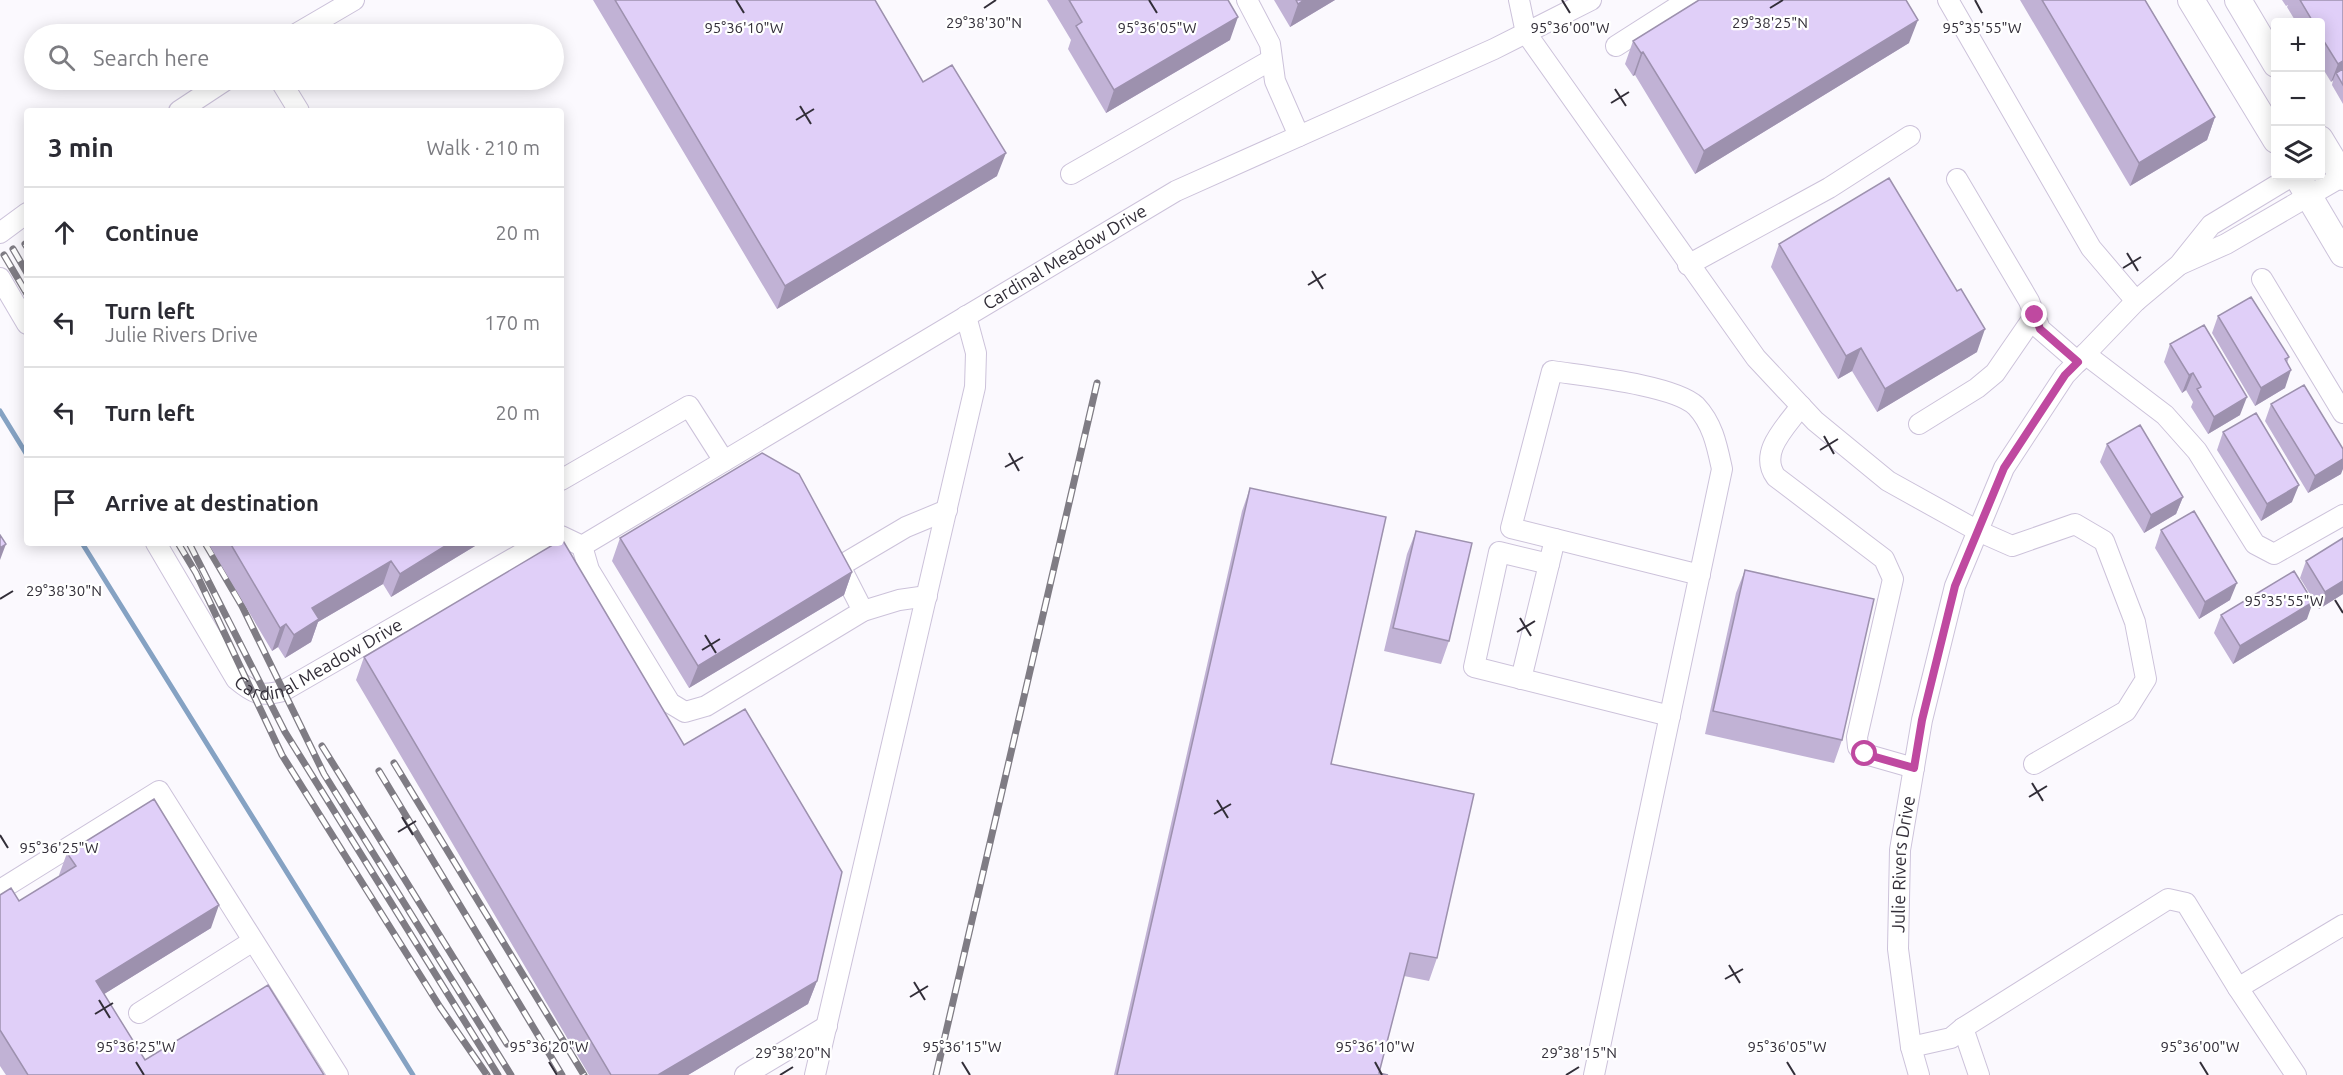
<!DOCTYPE html>
<html lang="en">
<head>
<meta charset="utf-8">
<style>
	:root { --surface:#fff; --page:#f2f2f3; --text:#2b2b33; --muted:#7c7c81; --line:#e1e1e2 }
	body { margin:0; font-family:Ubuntu,sans-serif; background:var(--page); color:var(--text) }
	.controls { position:absolute; right:18px; top:18px; display:grid; overflow:hidden; border-radius:6px; box-shadow:0 3px 15px #0003 }
	.controls button { width:54px; height:54px; display:grid; place-items:center; padding:0; border:0; border-bottom:2px solid var(--line); background:var(--surface); color:var(--text); font:30px sans-serif }
	.stop { position:absolute; width:18px; height:18px; margin:-14px; border:4px solid #bf49a0; border-radius:50%; background:#fff }
	.stop.end { background:#bf49a0; border-color:#fff; box-shadow:0 2px 6px #0008 }
	.list { margin:0; padding:0; list-style:none }
	h2 { display:flex; justify-content:space-between; align-items:center; height:78px; margin:0; padding:0 24px; font-size:26px }
	h2 small { font-size:20px; font-weight:400; color:var(--muted) }
	.list li { display:grid; grid-template-columns:39px 1fr auto; gap:18px; align-items:center; box-sizing:border-box; height:90px; padding:0 24px; border-top:2px solid var(--line) }
	.list b { display:block; font-size:22px; white-space:nowrap }
	.list p { margin:0; font-size:20px; white-space:nowrap; color:var(--muted) }
	.list em { font-size:20px; font-style:normal; color:var(--muted) }
	.icon { flex:none; width:33px; height:33px; fill:none; stroke:currentColor; stroke-width:2; stroke-linecap:round; stroke-linejoin:round }
	.map { position:relative; flex:none; width:2343px; height:1075px; overflow:hidden }
	.search { position:absolute; background:var(--surface); box-shadow:0 3px 15px #0003; left:24px; top:24px; width:540px; height:66px; display:flex; align-items:center; gap:15px; box-sizing:border-box; padding:0 21px; border-radius:33px; color:var(--muted); font-size:22px }
	.panel { position:absolute; background:var(--surface); box-shadow:0 3px 15px #0003; left:24px; top:108px; width:540px; height:438px; border-radius:6px }
	.map>svg:first-child { display:block }
	.lines { fill:none; stroke-linecap:round; stroke-linejoin:round }
	.stream { stroke:#85a2c3; stroke-width:5 }
	.minor-casing { stroke:#ccc2da; stroke-width:22 }
	.major-casing { stroke:#ccc2da; stroke-width:28 }
	.minor { stroke:#fff; stroke-width:20 }
	.major { stroke:#fff; stroke-width:26 }
	.rail-casing { stroke:#7f7c84; stroke-width:7 }
	.rail { stroke:#fff; stroke-width:4.5; stroke-dasharray:14; stroke-linecap:butt }
	.wall { fill:#c1b2d5 }
	.shaded-wall { fill:#9d91ae }
	.building { fill:#e0cff8; stroke:#9d91ae; stroke-width:1.5 }
	.route { stroke:#bf49a0; stroke-width:8 }
	.ticks { fill:none; stroke:#322e38; stroke-width:2 }
	.labels { text-anchor:middle; stroke-width:4.5; stroke-linejoin:round; paint-order:stroke }
	.street-label { font-size:18px; fill:#322e38; stroke:#fff }
	.ticks-label { font-size:15px; text-anchor:middle; fill:#322e38; stroke:#fff; stroke-width:4.5; stroke-linejoin:round; paint-order:stroke }
</style>
</head>
<body>
<div class="map">
<svg width="2343" height="1075" viewBox="0 0 2343 1075">
	<rect width="100%" height="100%" fill="#fbf9fe"/>
	<g class="lines">
		<path class="stream" d="M 0,411 L 27,455
			M 82,543 L 413,1075"/>
		<g class="minor-casing">
			<g id="minor">
				<path d="M 1247,0 L 1270,44 L 1275,81 L 1299,136"/>
				<path d="M 1519,0 L 1526,33 L 1756,358 L 1815,421 L 1888,481 L 1978,531 L 2012,546 L 2075,524 L 2104,541 L 2135,622 L 2146,679 L 2126,711 L 2034,764"/>
				<path d="M 1948,0 L 2091,248 L 2136,301"/>
				<path d="M 296,34 L 354,0"/>
				<path d="M 1616,46 L 1688,0"/>
				<path d="M 280,80 L 299,111"/>
				<path d="M 179,111 L 226,80"/>
				<path d="M 1071,174 L 1271,60"/>
				<path d="M 1957,179 L 2029,301 L 2040,329 L 2078,362"/>
				<path d="M 0,233 L 27,213"/>
				<path d="M 2181,264 L 2226,244 L 2343,176"/>
				<path d="M 1688,265 L 1829,188 L 1910,136"/>
				<path d="M 0,278 L 27,324"/>
				<path d="M 2262,279 L 2343,413"/>
				<path d="M 2085,354 L 2165,415 L 2197,451 L 2255,544 L 2274,554 L 2343,515"/>
				<path d="M 1801,406 C 1786,427 1758,452 1776,477 L 1884,559 L 1893,579 L 1857,737 L 1858,747 L 1865,754 L 1914,768"/>
				<path d="M 1919,424 L 1977,388 L 1995,373 L 2035,315"/>
				<path d="M 561,480 L 689,406 L 724,461"/>
				<path id="s1" d="M 561,536 L 582,546 L 1176,191 L 1494,49 L 1591,0"/>
				<path d="M 1555,539 L 1549,564 L 1499,552 L 1474,667 L 1670,716"/>
				<path id="s2" d="M 156,543 L 236,679 C 254,694 260,697 283,691 L 540,543"/>
				<path d="M 582,546 L 589,570 L 670,703 L 685,712 L 706,706 L 863,611 L 899,600 L 927,596"/>
				<path d="M 863,611 L 840,566 L 906,527 L 947,510"/>
				<path d="M 1521,679 L 1549,564"/>
				<path d="M 0,890 L 159,791 L 338,1075"/>
				<path d="M 2238,988 L 2296,1075"/>
				<path d="M 139,1013 L 253,941"/>
				<path d="M 1963,1028 L 1979,1075"/>
				<path d="M 1911,1047 L 1951,1038 L 1963,1028 L 2168,899 L 2186,903 L 2238,988 L 2343,925"/>
				<path d="M 745,1075 L 827,1026"/>
				<path d="M 815,1075 L 975,387 L 976,353 L 966,316"/>
				<path d="M 1594,1075 L 1722,469 C 1717,446 1713,424 1696,406 C 1674,385 1584,376 1552,371 L 1511,528 L 1700,575"/>
				<path id="s3" d="M 1919,1075 L 1911,1047 L 1898,949 L 1900,850 L 1922,720 L 1955,586 L 2004,468 L 2065,375 L 2136,301 L 2179,265 L 2211,225 L 2292,176"/>
			</g>
		</g>
		<g class="major-casing">
			<path id="major" d="M 2191,0 L 2276,140
				M 2238,0 L 2276,64
				M 2320,139 L 2343,177
				M 2297,176 L 2343,254"/>
		</g>
		<use href="#minor" class="minor"/>
		<use href="#major" class="major"/>
		<g class="rail-casing">
			<path id="rail" d="M 25,244 L 27,247
				M 13,249 L 27,273
				M 4,255 L 27,294
				M 178,543 L 196,573 L 282,755 L 440,1007 L 487,1075
				M 189,543 L 285,732 L 498,1075
				M 205,543 L 242,606 L 324,774 L 511,1075
				M 322,746 L 507,1044
				M 394,763 L 584,1075
				M 379,771 L 562,1075
				M 936,1075 L 1097,383"/>
		</g>
		<use href="#rail" class="rail"/>
	</g>
	<path class="wall" d="M 593,0 L 875,0 L 923,82 L 997,176 L 777,309 Z
		M 1047,0 L 1228,0 L 1230,40 L 1106,113 L 1068,49 L 1071,40 Z
		M 1274,0 L 1335,0 L 1290,27 Z
		M 2020,0 L 2145,0 L 2215,117 L 2207,140 L 2130,186 Z
		M 2282,0 L 2343,0 L 2343,104 L 2332,85 L 2333,80 L 2331,82 L 2320,64 L 2320,22 L 2296,22 L 2287,7 L 2288,5 L 2286,6 Z
		M 1633,41 L 1909,43 L 1695,174 L 1635,75 L 1633,76 L 1625,64 Z
		M 1779,244 L 1977,352 L 1877,412 L 1852,371 L 1838,379 L 1771,267 Z
		M 2218,316 L 2289,357 L 2287,363 L 2285,388 L 2255,406 L 2212,333 Z
		M 2170,344 L 2240,415 L 2208,434 L 2191,407 L 2193,402 L 2186,390 L 2182,393 L 2164,362 Z
		M 2271,404 L 2341,474 L 2308,493 L 2265,421 Z
		M 2223,432 L 2292,502 L 2261,521 L 2217,450 Z
		M 2107,444 L 2183,497 L 2176,514 L 2144,533 L 2100,462 Z
		M 1250,488 L 1331,764 L 1437,958 L 1429,981 L 1404,976 L 1379,1073 L 1388,1075 L 1114,1075 L 1242,511 Z
		M 2161,530 L 2230,600 L 2199,619 L 2155,548 Z
		M 1416,531 L 1449,641 L 1441,664 L 1384,651 L 1407,554 Z
		M 620,538 L 852,572 L 844,595 L 689,688 L 612,561 Z
		M 2343,538 L 2343,594 L 2319,609 L 2300,578 L 2306,561 Z
		M 208,543 L 480,543 L 391,597 L 383,584 L 318,622 L 311,642 L 285,658 L 278,647 L 272,651 Z
		M 1745,570 L 1842,740 L 1834,763 L 1705,734 L 1736,593 Z
		M 2221,615 L 2307,619 L 2233,664 L 2214,633 Z
		M 364,657 L 817,981 L 808,1004 L 688,1075 L 589,1075 L 356,680 Z
		M 67,853 L 211,928 L 104,994 L 145,1060 L 324,1075 L 6,1075 L 0,1066 L 0,895 L 19,901 L 60,876 L 59,875 Z"/>
	<path class="shaded-wall" d="M 1304,0 L 1335,0 L 1290,27 L 1298,4 Z
		M 1238,17 L 1230,40 L 1106,113 L 1114,90 Z
		M 1918,20 L 1909,43 L 1695,174 L 1704,151 Z
		M 1643,52 L 1635,75 L 1633,76 L 1641,53 Z
		M 2343,61 L 2343,75 L 2336,73 L 2333,80 L 2331,82 L 2338,64 Z
		M 2215,117 L 2207,140 L 2130,186 L 2139,163 Z
		M 1006,153 L 997,176 L 777,309 L 785,286 Z
		M 1985,329 L 1977,352 L 1877,412 L 1885,389 Z
		M 1861,348 L 1852,371 L 1838,379 L 1846,356 Z
		M 2291,370 L 2285,388 L 2255,406 L 2261,388 Z
		M 2193,373 L 2186,390 L 2182,393 L 2189,375 Z
		M 2247,397 L 2240,415 L 2208,434 L 2214,417 Z
		M 2343,459 L 2343,469 L 2341,474 L 2308,493 L 2315,476 Z
		M 2299,485 L 2292,502 L 2261,521 L 2267,504 Z
		M 2183,497 L 2176,514 L 2144,533 L 2151,515 Z
		M 450,543 L 480,543 L 391,597 L 400,574 Z
		M 6,544 L 0,560 L 0,548 Z
		M 391,561 L 383,584 L 318,622 L 311,642 L 285,658 L 294,635 L 312,608 Z
		M 852,572 L 844,595 L 689,688 L 698,666 Z
		M 2343,581 L 2343,594 L 2319,609 L 2325,592 Z
		M 2237,583 L 2230,600 L 2199,619 L 2205,602 Z
		M 2313,602 L 2307,619 L 2233,664 L 2240,646 Z
		M 286,624 L 278,647 L 272,651 L 280,628 Z
		M 219,905 L 211,928 L 88,1004 L 96,981 Z
		M 817,981 L 808,1004 L 688,1075 L 658,1075 Z"/>
	<path class="building" d="M 615,0 L 875,0 L 923,82 L 952,65 L 1006,153 L 785,286 Z
		M 1069,0 L 1228,0 L 1238,17 L 1114,90 L 1076,26 L 1082,22 Z
		M 1296,0 L 1304,0 L 1298,4 Z
		M 1699,0 L 1906,0 L 1918,20 L 1704,151 L 1643,52 L 1641,53 L 1633,41 Z
		M 2042,0 L 2145,0 L 2215,117 L 2139,163 Z
		M 2300,0 L 2343,0 L 2343,61 L 2338,64 L 2320,35 L 2320,22 L 2313,22 Z
		M 2343,69 L 2343,85 L 2336,73 Z
		M 1889,178 L 1957,291 L 1961,289 L 1985,329 L 1885,389 L 1861,348 L 1846,356 L 1779,244 Z
		M 2251,297 L 2289,357 L 2285,359 L 2291,370 L 2261,388 L 2218,316 Z
		M 2204,325 L 2247,397 L 2214,417 L 2197,389 L 2201,387 L 2193,373 L 2189,375 L 2170,344 Z
		M 2304,385 L 2343,449 L 2343,459 L 2315,476 L 2271,404 Z
		M 2256,413 L 2299,485 L 2267,504 L 2223,432 Z
		M 2140,425 L 2183,497 L 2151,515 L 2107,444 Z
		M 762,453 L 799,474 L 852,572 L 698,666 L 620,538 Z
		M 1250,488 L 1386,517 L 1331,764 L 1474,794 L 1437,958 L 1410,953 L 1379,1073 L 1388,1075 L 1117,1075 Z
		M 2194,511 L 2237,583 L 2205,602 L 2161,530 Z
		M 1416,531 L 1472,543 L 1449,641 L 1393,628 Z
		M 0,535 L 6,544 L 0,548 Z
		M 2343,538 L 2343,581 L 2325,592 L 2306,561 Z
		M 562,539 L 684,745 L 745,709 L 842,872 L 817,981 L 658,1075 L 611,1075 L 364,657 L 556,543 L 561,543 L 561,540 Z
		M 230,543 L 450,543 L 400,574 L 391,561 L 312,608 L 319,619 L 294,635 L 286,624 L 280,628 Z
		M 1745,570 L 1874,599 L 1842,740 L 1713,711 Z
		M 2294,571 L 2313,602 L 2240,646 L 2221,615 Z
		M 154,799 L 219,905 L 96,981 L 145,1060 L 268,985 L 324,1075 L 28,1075 L 0,1030 L 0,895 L 11,888 L 19,901 L 76,866 L 67,853 Z"/>
	<g class="lines">
		<path class="route" d="M 1865,754 L 1914,768 L 1922,720 L 1955,586 L 2004,468 L 2065,375 L 2078,362 L 2040,329 L 2035,315"/>
	</g>
	<path class="ticks" d="M 736,0 L 744,13M 1149,0 L 1157,13M 1562,0 L 1570,13M 1975,0 L 1982,13M 984,8 L 996,0M 1770,8 L 1783,0M 1615,89 L 1626,106M 1611,103 L 1629,92M 800,106 L 811,124M 796,120 L 814,109M 2127,253 L 2138,271M 2123,268 L 2141,257M 1312,271 L 1323,289M 1308,285 L 1326,274M 1824,436 L 1834,454M 1820,450 L 1838,439M 1009,453 L 1019,471M 1005,467 L 1023,457M 0,599 L 13,591M 2335,600 L 2343,613M 1520,618 L 1531,636M 1517,632 L 1535,621M 705,635 L 716,653M 702,650 L 720,639M 2032,783 L 2043,801M 2029,797 L 2047,786M 1217,800 L 1228,818M 1214,814 L 1231,804M 402,817 L 413,835M 398,832 L 416,821M 0,835 L 8,848M 1729,965 L 1740,983M 1725,979 L 1743,969M 914,982 L 925,1000M 910,997 L 928,986M 99,1000 L 110,1018M 95,1014 L 113,1003M 136,1062 L 144,1075M 549,1062 L 557,1075M 962,1062 L 970,1075M 1375,1062 L 1382,1075M 1787,1062 L 1795,1075M 2200,1062 L 2208,1075M 780,1075 L 793,1067M 1566,1075 L 1579,1067"/>
	<g class="labels">
		<g class="street-label">
			<text dy="6" stroke="none"><textPath href="#s1" startOffset="586">Cardinal Meadow Drive</textPath></text>
			<text dy="6" stroke="none"><textPath href="#s2" startOffset="252">Cardinal Meadow Drive</textPath></text>
			<text dy="6" stroke="none"><textPath href="#s3" startOffset="213">Julie Rivers Drive</textPath></text>
		</g>
	</g>
	<g class="ticks-label">
		<text x="984" y="28">29°38'30"N</text>
		<text x="1770" y="28">29°38'25"N</text>
		<text x="744" y="33">95°36'10"W</text>
		<text x="1157" y="33">95°36'05"W</text>
		<text x="1570" y="33">95°36'00"W</text>
		<text x="1982" y="33">95°35'55"W</text>
		<text x="64" y="596">29°38'30"N</text>
		<text x="2284" y="606">95°35'55"W</text>
		<text x="59" y="853">95°36'25"W</text>
		<text x="136" y="1052">95°36'25"W</text>
		<text x="549" y="1052">95°36'20"W</text>
		<text x="962" y="1052">95°36'15"W</text>
		<text x="1375" y="1052">95°36'10"W</text>
		<text x="1787" y="1052">95°36'05"W</text>
		<text x="2200" y="1052">95°36'00"W</text>
		<text x="793" y="1058">29°38'20"N</text>
		<text x="1579" y="1058">29°38'15"N</text>
	</g>
</svg>
<div class="controls">
<button>+</button>
<button>−</button>
<button><svg class="icon" aria-label="layers" viewBox="0 0 24 24"><path d="M12 4l9 5-9 5-9-5zM3 14l9 5 9-5"/></svg></button>
</div>
<div class="stop" style="left:1865px;top:754px"></div>
<div class="stop end" style="left:2035px;top:315px"></div>
<div class="search"><svg class="icon" aria-label="search" viewBox="0 0 24 24"><circle cx="10" cy="10" r="6"/><path d="M15 15l6 6"/></svg>Search here</div>
<section class="panel">
<h2>3 min<small>Walk · 210 m</small></h2>
<ul class="list">
<li><svg class="icon" aria-label="ahead" viewBox="0 0 24 24"><path d="M12 20V5M6 11l6-6 6 6"/></svg><div><b>Continue</b></div><em>20 m</em></li>
<li><svg class="icon" aria-label="left" viewBox="0 0 24 24"><path d="M17 20v-9H6M10 6l-5 5 5 5"/></svg><div><b>Turn left</b><p>Julie Rivers Drive</p></div><em>170 m</em></li>
<li><svg class="icon" aria-label="left" viewBox="0 0 24 24"><path d="M17 20v-9H6M10 6l-5 5 5 5"/></svg><div><b>Turn left</b></div><em>20 m</em></li>
<li><svg class="icon" aria-label="arrive" viewBox="0 0 24 24"><path d="M6 21V4h12l-3 4 3 4H6"/></svg><div><b>Arrive at destination</b></div></li>
</ul>
</section>
</div>
</body>
</html>
